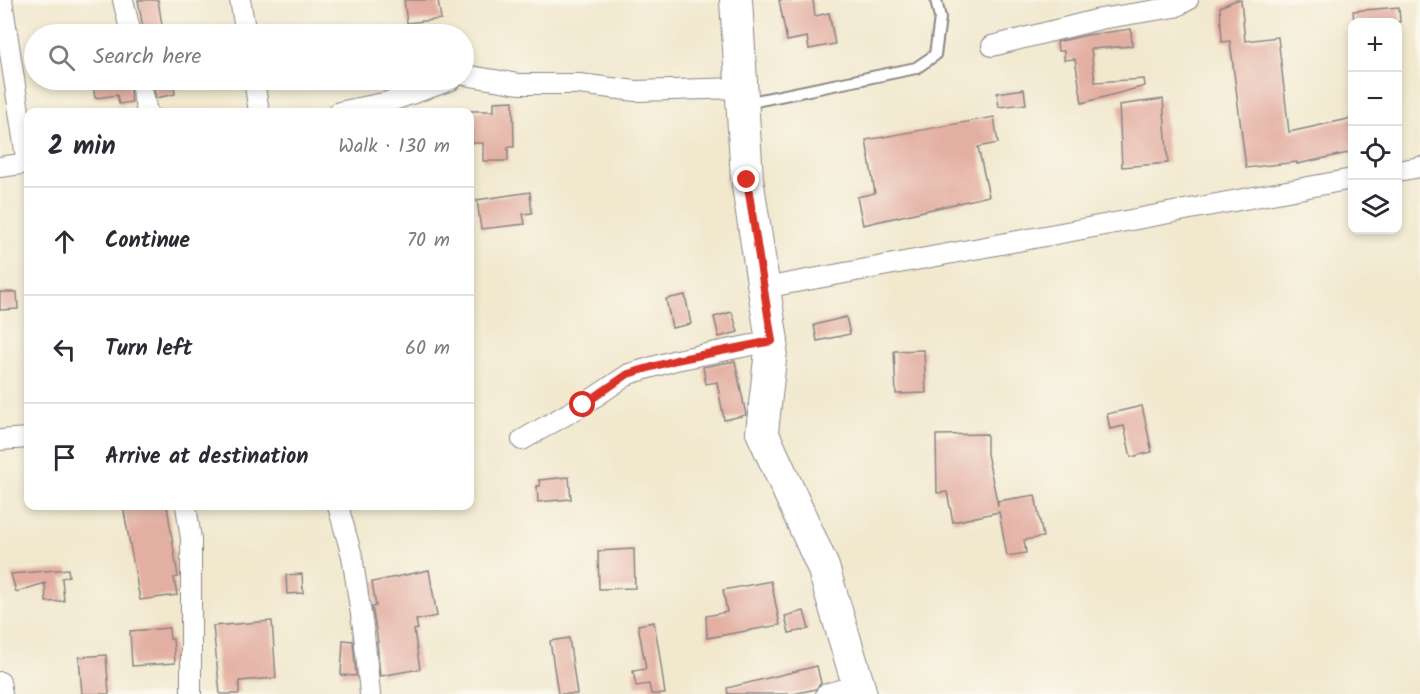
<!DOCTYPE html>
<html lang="en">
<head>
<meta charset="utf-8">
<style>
	:root { --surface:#fff; --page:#f7f7f7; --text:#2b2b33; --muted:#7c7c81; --line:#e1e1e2 }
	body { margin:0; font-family:Kalam,sans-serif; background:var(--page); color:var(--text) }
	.controls { position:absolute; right:18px; top:18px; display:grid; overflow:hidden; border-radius:12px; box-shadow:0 3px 9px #0003 }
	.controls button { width:54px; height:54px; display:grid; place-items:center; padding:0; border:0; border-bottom:2px solid var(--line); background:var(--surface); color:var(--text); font:30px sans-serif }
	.stop { position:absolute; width:18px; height:18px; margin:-14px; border:4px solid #d93025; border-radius:50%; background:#fff }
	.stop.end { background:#d93025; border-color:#fff; box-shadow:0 2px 6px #0008 }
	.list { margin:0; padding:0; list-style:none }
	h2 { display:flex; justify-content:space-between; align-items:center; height:78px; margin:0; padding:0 24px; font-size:26px }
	h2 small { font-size:20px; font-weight:400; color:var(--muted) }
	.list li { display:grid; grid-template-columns:39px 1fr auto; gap:18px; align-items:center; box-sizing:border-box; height:108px; padding:0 24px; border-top:2px solid var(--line) }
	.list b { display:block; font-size:22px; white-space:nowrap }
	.list em { font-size:20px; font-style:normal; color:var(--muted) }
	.icon { flex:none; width:33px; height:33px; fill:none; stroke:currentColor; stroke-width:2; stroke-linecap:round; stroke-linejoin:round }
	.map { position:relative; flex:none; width:1420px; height:694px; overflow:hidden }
	.search { position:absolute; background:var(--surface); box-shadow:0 3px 9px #0003; left:24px; top:24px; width:450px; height:66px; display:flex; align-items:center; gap:15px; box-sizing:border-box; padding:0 21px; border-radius:33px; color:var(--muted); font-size:22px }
	.panel { position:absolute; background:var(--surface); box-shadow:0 3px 9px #0003; left:24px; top:108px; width:450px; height:402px; border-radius:12px }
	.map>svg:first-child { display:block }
	.building { fill:#e3afa2 }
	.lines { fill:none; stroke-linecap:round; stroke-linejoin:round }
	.lane-casing { stroke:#8a8584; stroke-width:14 }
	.street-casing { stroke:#8a8584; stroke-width:22 }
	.primary-casing { stroke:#8a8584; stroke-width:34 }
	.lane { stroke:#fff; stroke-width:10 }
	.street { stroke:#fff; stroke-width:20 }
	.primary { stroke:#fff; stroke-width:32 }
	.route { stroke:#d93025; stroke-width:8 }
</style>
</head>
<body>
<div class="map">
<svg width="1420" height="694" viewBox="0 0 1420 694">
	<rect width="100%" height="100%" fill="#fbf7ec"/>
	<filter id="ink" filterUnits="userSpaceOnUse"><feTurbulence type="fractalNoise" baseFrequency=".0167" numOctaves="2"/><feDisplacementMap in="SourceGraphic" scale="12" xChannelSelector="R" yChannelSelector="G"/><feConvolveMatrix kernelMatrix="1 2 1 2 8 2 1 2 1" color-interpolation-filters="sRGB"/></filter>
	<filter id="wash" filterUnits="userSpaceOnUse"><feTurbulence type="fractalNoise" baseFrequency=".008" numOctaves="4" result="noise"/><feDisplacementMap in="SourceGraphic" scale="24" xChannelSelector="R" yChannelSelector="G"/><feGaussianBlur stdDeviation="1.35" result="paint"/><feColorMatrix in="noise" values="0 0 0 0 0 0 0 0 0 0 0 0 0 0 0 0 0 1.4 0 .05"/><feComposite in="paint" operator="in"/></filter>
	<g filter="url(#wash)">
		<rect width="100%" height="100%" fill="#f1e8ce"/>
		<g id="blocks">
			<path class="building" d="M 138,0 L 158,0 L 163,32 L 144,34 Z
				M 404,0 L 438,0 L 441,19 L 407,23 Z
				M 779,0 L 813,0 L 815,16 L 829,13 L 835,44 L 809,49 L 807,37 L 787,41 Z
				M 1236,0 L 1241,0 L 1245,41 L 1278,37 L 1289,132 L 1353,118 L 1353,152 L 1297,164 L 1297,162 L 1246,168 L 1230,41 L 1222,42 L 1220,7 Z
				M 1399,7 L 1400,22 L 1354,22 L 1353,11 Z
				M 1131,29 L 1132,46 L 1091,49 L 1095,82 L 1144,79 L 1145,86 L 1082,103 L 1075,59 L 1064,60 L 1064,51 L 1058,51 L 1057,42 L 1087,35 Z
				M 92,80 L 128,80 L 132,102 L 119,104 L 117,95 L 95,98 Z
				M 152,80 L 173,80 L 175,94 L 156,98 Z
				M 1024,89 L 1026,104 L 999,107 L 997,93 Z
				M 1163,99 L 1168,163 L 1122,167 L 1119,105 Z
				M 513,101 L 514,147 L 508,147 L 508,161 L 483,161 L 483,143 L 472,143 L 471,111 L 494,111 L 494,102 Z
				M 994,117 L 998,143 L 978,147 L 989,196 L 863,225 L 857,197 L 875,193 L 866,140 Z
				M 530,192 L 532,213 L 523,214 L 525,224 L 481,229 L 477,200 Z
				M 0,292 L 17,292 L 18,309 L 0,310 Z
				M 685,295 L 691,324 L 672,328 L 666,299 Z
				M 732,312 L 738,332 L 719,337 L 714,317 Z
				M 846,317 L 850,334 L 817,341 L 814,325 Z
				M 924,350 L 926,393 L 896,394 L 894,351 Z
				M 735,361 L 746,415 L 724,420 L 717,382 L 706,384 L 703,367 Z
				M 1142,406 L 1152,452 L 1131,457 L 1124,426 L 1110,429 L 1107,414 Z
				M 987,434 L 987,454 L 998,506 L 998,501 L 1035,495 L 1043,537 L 1024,540 L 1026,553 L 1007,556 L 999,512 L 953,522 L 947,492 L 937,493 L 936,435 Z
				M 569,477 L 571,499 L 538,502 L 537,486 L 540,486 L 539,480 Z
				M 123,506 L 167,506 L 178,577 L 174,578 L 177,595 L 140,600 Z
				M 634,549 L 635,588 L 599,589 L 598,551 Z
				M 68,569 L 69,576 L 62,578 L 64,601 L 46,602 L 45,583 L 16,592 L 11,574 Z
				M 429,570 L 437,616 L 416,620 L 418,629 L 414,630 L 420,669 L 380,676 L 377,642 L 378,642 L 372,607 L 376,606 L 372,582 Z
				M 302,574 L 303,593 L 287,594 L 286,575 Z
				M 771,581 L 780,625 L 707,638 L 706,616 L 727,612 L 723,590 Z
				M 804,611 L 809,629 L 789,633 L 785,616 Z
				M 272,621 L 276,678 L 239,681 L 239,694 L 220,694 L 213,626 Z
				M 654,622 L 659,651 L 665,694 L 651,694 L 649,684 L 636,686 L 633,671 L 646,669 L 638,625 Z
				M 169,628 L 170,639 L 173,639 L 175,663 L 132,666 L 130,631 Z
				M 569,638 L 577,694 L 558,694 L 550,641 Z
				M 343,640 L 353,641 L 356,676 L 341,675 Z
				M 106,655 L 109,694 L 82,694 L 79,657 Z
				M 817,666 L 821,683 L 816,689 L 793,694 L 728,694 L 727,688 Z"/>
		</g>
	</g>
	<g filter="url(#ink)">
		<use href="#blocks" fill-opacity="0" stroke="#8a8584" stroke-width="1.5"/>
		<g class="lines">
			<g class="lane-casing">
				<path id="lane" d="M 746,103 L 916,68 L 935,55 L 940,18 L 936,0"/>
			</g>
			<g class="street-casing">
				<path id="street" d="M 2,0 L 27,164
					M 123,0 L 131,34
					M 240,0 L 246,34
					M 992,46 L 1100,19 L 1175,7 L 1188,0
					M 464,75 L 519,84 L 579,84 L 636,91 L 741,88
					M 140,80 L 147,112
					M 254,80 L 259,112
					M 339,112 L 388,102 L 451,80
					M 0,167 L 28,163
					M 1398,171 L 1420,167
					M 764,288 L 1352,179
					M 0,440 L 28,438
					M 522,440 L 583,405 L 629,374 L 676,360 L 772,341
					M 186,506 L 191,539 L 191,694
					M 338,506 L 352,556 L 364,634 L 370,694
					M 0,682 L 2,694
					M 826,694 L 858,685"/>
			</g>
			<g class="primary-casing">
				<path id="primary" d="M 736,0 L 747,179 L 772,341 L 762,432 L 823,567 L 861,694"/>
			</g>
			<use href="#lane" class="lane"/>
			<use href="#street" class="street"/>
			<use href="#primary" class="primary"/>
		</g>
	</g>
	<g class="lines" filter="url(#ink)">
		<path class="route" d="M 583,405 L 628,374 L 676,360 L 772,341 L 747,180"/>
	</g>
</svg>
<div class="controls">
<button>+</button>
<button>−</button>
<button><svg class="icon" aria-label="locate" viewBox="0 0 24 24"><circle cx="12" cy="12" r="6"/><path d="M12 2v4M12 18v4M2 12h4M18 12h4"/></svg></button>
<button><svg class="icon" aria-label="layers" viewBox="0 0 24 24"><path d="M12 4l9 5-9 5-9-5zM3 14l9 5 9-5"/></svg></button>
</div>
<div class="stop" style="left:583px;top:405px"></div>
<div class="stop end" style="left:747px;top:180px"></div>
<div class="search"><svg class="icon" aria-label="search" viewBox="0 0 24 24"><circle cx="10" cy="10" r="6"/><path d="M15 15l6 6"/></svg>Search here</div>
<section class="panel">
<h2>2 min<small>Walk · 130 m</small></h2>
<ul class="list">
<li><svg class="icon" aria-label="ahead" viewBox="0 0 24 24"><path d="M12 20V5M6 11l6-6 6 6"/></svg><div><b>Continue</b></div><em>70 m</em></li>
<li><svg class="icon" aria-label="left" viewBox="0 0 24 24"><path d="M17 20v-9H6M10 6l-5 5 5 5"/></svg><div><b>Turn left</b></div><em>60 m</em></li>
<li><svg class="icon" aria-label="arrive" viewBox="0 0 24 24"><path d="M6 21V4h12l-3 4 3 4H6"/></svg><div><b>Arrive at destination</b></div></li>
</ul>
</section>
</div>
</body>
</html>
